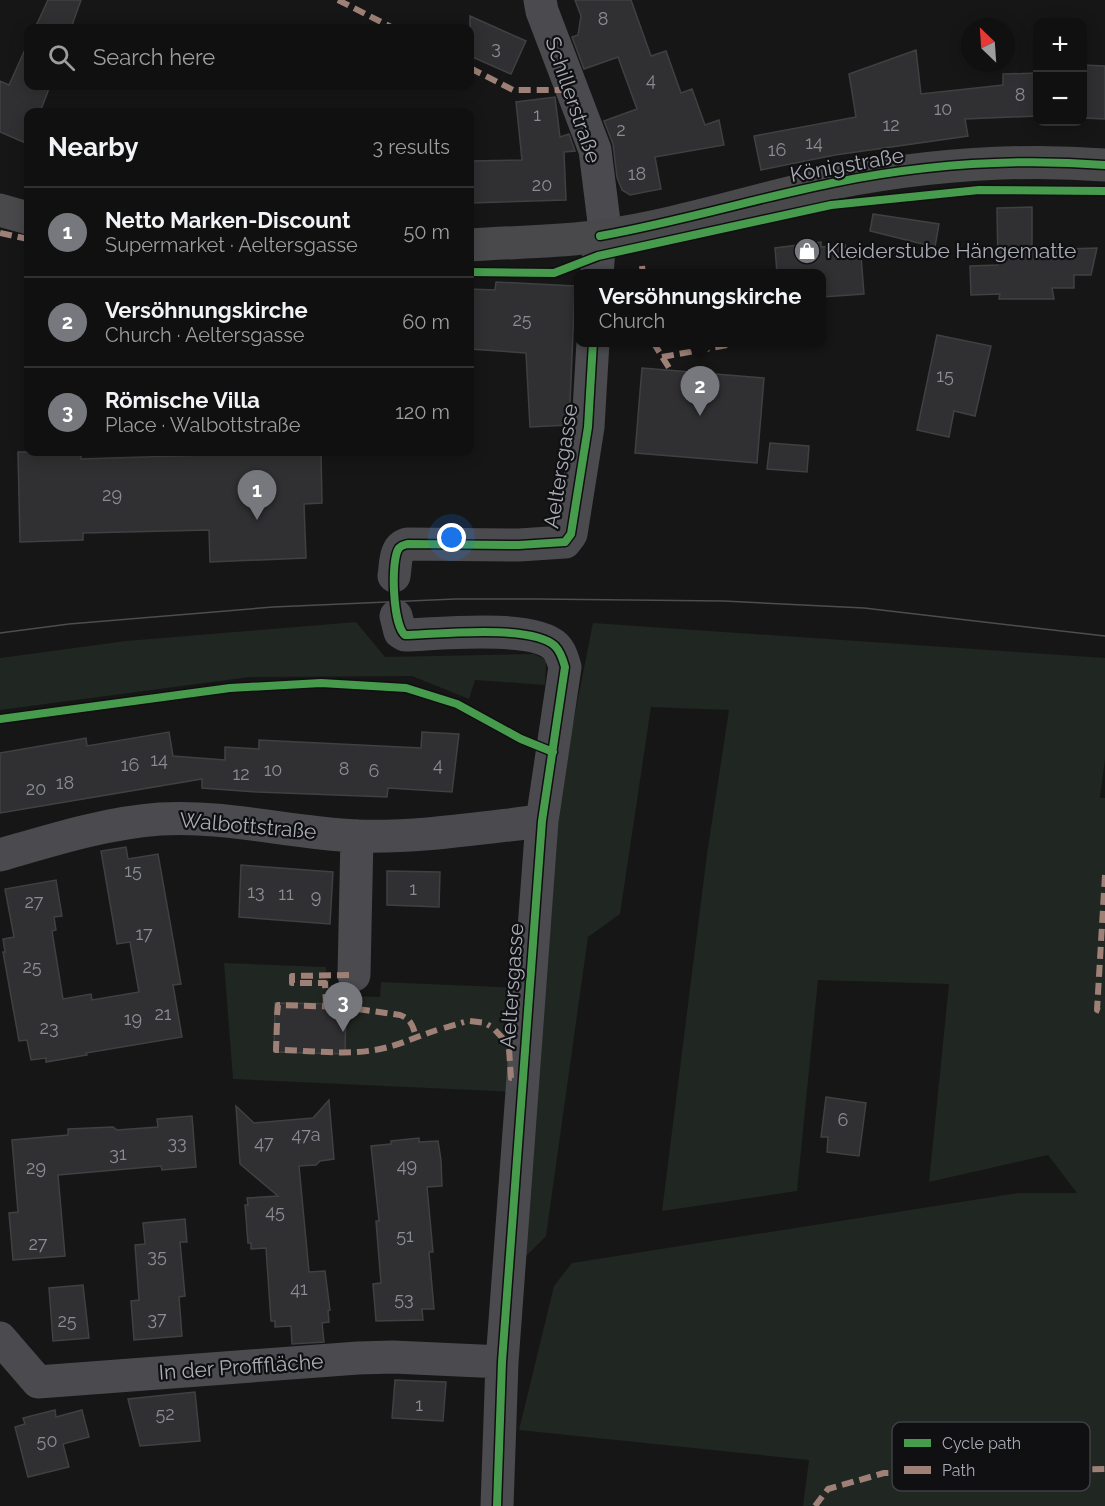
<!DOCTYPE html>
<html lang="en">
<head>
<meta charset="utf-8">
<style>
	:root { --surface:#101010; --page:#191919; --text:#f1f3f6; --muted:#9c9d9f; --line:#303030; --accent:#76787d }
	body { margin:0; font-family:Raleway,sans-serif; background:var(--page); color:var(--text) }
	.controls { position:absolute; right:18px; top:18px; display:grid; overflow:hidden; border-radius:12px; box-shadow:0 3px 15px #0003 }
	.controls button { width:54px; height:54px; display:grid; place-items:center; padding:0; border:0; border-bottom:2px solid var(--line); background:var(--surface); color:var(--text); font:30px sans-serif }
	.compass { position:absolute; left:961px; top:18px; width:54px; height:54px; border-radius:50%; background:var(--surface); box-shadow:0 3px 15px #0003; rotate:335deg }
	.you { position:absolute; left:452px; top:538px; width:21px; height:21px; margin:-15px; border:4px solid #fff; border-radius:50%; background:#1a73e8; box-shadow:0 0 0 9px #1a73e833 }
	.badge { display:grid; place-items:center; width:39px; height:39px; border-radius:50%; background:var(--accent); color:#fff; font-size:20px; font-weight:700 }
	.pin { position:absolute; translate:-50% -50px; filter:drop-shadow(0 2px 3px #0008) }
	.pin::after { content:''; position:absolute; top:32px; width:21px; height:18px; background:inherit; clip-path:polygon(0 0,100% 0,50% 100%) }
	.popup { position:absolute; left:574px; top:269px; width:252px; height:78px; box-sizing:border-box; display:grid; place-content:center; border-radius:12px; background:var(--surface); filter:drop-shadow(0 2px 4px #0005); font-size:20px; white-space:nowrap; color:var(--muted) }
	.popup b { font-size:22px; color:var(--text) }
	.popup::after { content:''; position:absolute; left:50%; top:100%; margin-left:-12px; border:12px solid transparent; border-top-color:var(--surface) }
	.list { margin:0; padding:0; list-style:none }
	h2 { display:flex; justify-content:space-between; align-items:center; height:78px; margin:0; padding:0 24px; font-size:26px }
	h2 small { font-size:20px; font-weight:400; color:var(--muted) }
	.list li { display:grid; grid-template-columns:39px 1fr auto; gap:18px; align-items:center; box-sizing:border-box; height:90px; padding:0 24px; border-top:2px solid var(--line) }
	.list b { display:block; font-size:22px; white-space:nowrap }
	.list p { margin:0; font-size:20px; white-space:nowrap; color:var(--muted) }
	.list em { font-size:20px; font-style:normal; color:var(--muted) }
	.icon { flex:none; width:33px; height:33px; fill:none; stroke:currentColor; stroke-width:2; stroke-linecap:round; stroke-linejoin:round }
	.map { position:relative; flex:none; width:1105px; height:1506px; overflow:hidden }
	.search { position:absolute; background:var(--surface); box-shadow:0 3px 15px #0003; left:24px; top:24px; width:450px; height:66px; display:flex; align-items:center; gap:15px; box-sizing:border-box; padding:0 21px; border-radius:12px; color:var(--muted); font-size:22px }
	.panel { position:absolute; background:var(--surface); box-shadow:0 3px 15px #0003; left:24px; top:108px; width:450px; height:348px; border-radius:12px }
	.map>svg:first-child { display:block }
	.green { fill:#202621 }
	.building { fill:#303032; stroke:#3f4042; stroke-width:1.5 }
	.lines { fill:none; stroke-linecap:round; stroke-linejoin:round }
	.street { stroke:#4b4b4f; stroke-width:33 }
	.secondary { stroke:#49494c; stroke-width:33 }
	.tram { stroke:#4c4d4f; stroke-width:1.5 }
	.quiet { stroke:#9e8076; stroke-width:6; stroke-dasharray:12 6; stroke-linecap:butt }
	.cycleway-casing { stroke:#101012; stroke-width:11 }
	.cycleway { stroke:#469c4c; stroke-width:8 }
	.labels { text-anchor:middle; stroke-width:4.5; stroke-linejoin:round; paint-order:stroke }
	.number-label { font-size:18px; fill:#8b8d94 }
	.street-label { font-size:21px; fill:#a9acb5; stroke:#101012 }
	.poi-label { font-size:21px; fill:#a9acb5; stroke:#101012; text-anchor:start }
	.key { fill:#101012; stroke:#3e3f43; stroke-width:1.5 }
	.key-label { font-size:16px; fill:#a9acb5 }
</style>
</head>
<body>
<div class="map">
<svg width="1105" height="1506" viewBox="0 0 1105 1506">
	<rect width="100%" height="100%" fill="#161616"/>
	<path class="green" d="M 356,622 L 385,657 L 534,654 L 546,660 L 545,685 L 475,680 L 469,699 L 412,676 L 250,677 L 0,710 L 0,658 L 126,641 Z
		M 593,623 L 1105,658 L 1105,759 L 1100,798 L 1105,798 L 1105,1506 L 803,1506 L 809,1460 L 519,1430 L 554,1286 L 572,1263 L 1018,1193 L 1077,1193 L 1048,1155 L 929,1182 L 949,984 L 818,980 L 797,1191 L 662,1211 L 707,854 L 729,710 L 651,707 L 620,914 L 588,937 L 546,1236 L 521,1261 L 559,794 Z
		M 224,963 L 326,967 L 326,979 L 329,980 L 329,995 L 380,997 L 381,982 L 521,988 L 514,1092 L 233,1079 Z"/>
	<path class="building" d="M 48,0 L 81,0 L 71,28 L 35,28 Z
		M 575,0 L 631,0 L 651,56 L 666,51 L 681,93 L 692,89 L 705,125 L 719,120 L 724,145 L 655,157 L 661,189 L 630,195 L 622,190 L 617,177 L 613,144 L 604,121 L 637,109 L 618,57 L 584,69 L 572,37 L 578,35 L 581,16 Z
		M 470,16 L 526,41 L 511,74 L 470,56 Z
		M 28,43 L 28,86 L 50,86 L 40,112 L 28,112 L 28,144 L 0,132 L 0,81 L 9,85 Z
		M 916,50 L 921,94 L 1003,85 L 1003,74 L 1038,73 L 1038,116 L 965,119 L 968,136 L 835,155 L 761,170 L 754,136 L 856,117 L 849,74 Z
		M 1083,65 L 1105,66 L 1105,119 L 1083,118 Z
		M 555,97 L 560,137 L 569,134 L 575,151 L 564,152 L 566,200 L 470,203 L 470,161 L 522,160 L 516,102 Z
		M 1032,207 L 1032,250 L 1097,248 L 1091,275 L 1074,275 L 1074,288 L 1052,288 L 1054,299 L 999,299 L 1000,294 L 971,295 L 970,266 L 998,265 L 997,208 Z
		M 873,214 L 939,224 L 935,247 L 870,231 Z
		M 821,242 L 821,247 L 845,245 L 846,257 L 861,256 L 864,294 L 822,297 L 822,273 L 777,273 L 775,248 Z
		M 496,282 L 575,286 L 569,425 L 530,427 L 526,353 L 470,349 L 470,289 L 495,290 Z
		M 937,335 L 991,346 L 975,416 L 954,411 L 949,437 L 917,430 Z
		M 642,368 L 764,378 L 757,463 L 635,453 Z
		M 770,443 L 809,446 L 807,472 L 767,469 Z
		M 18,452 L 81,452 L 81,459 L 207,455 L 206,452 L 321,452 L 322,503 L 304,504 L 306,558 L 210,562 L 209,530 L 83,533 L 83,540 L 20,542 Z
		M 169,732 L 173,756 L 225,760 L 225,747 L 259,749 L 259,740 L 421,748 L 422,732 L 459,734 L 452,792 L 388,788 L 387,797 L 257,792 L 202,788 L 202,779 L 0,813 L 0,753 L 86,738 L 87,746 Z
		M 126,847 L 128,859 L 158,854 L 181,984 L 173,985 L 182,1037 L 86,1053 L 87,1055 L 46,1062 L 46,1058 L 31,1060 L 27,1040 L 19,1041 L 3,952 L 5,952 L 3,939 L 14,937 L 5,889 L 56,880 L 62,916 L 54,917 L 56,930 L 52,931 L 63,999 L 91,994 L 92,1000 L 139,992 L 130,942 L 117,944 L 101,851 Z
		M 241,865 L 333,872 L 330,924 L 239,917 Z
		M 387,871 L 440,872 L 439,907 L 387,905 Z
		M 275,1003 L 346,1004 L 345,1054 L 274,1052 Z
		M 826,1097 L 866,1103 L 859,1156 L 827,1152 L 828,1137 L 821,1137 Z
		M 329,1100 L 334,1159 L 320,1161 L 316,1165 L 299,1166 L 309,1272 L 325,1271 L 330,1310 L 328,1311 L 329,1322 L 322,1323 L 324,1342 L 292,1344 L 291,1326 L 275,1327 L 275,1321 L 271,1321 L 266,1248 L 251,1249 L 251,1243 L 248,1243 L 245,1205 L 248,1205 L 247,1198 L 278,1196 L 240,1164 L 236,1106 L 254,1123 L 313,1118 Z
		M 192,1116 L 196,1167 L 162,1170 L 161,1166 L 58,1175 L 65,1256 L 13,1260 L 9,1213 L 18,1212 L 12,1140 L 68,1135 L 68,1129 L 113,1127 L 117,1130 L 158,1127 L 157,1119 Z
		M 419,1138 L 419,1142 L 438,1141 L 441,1160 L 442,1186 L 427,1187 L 433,1252 L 429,1252 L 434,1309 L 422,1309 L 423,1320 L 376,1321 L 373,1284 L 381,1283 L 376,1221 L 379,1221 L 371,1146 L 391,1144 L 391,1141 Z
		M 185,1219 L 187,1242 L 180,1242 L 185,1296 L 179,1297 L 182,1336 L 134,1340 L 131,1301 L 139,1300 L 135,1245 L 145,1244 L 143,1223 Z
		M 83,1285 L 89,1338 L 53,1341 L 49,1288 Z
		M 395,1380 L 446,1382 L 443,1421 L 392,1418 Z
		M 195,1392 L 200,1441 L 140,1446 L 128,1399 Z
		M 55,1410 L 56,1417 L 82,1410 L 89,1437 L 63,1444 L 69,1467 L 28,1477 L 15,1427 L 25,1424 L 23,1418 Z"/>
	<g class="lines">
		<path class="street" d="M 540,0 L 542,11 L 595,150 L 604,222 L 600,236 L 597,274
			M 394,576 C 396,564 394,547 408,544 L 519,545 L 565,542 L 571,534 L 588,427 L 593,342
			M 396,616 L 400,632 L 405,635 C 438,634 532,624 555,646 C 561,652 563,660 565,667 L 542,821 L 502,1362 L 497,1506
			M 0,855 C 52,840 105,823 160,819 C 226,815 290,833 356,836 C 418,838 480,828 542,821
			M 354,975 L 357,836
			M 0,1338 L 38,1382 L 358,1358 L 393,1357 L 502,1362"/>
		<path class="secondary" d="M 0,210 L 28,218
			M 470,245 C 513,242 558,242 601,236 C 680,225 755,199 833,183 C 921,166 1015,158 1105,165"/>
		<path class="tram" d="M 0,633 L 69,624 L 273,607 L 455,599 L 538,599 L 724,601 L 864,608 L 1105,636"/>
		<path class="quiet" d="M 338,0 L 393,28
			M 470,68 L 513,90 L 573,90
			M 0,233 L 28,239
			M 642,266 L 643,274
			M 653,342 L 671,371
			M 662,357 L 744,342
			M 1105,875 L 1097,1010 L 1105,1013
			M 326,1006 L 325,983 L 292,983 L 292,976 L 354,975
			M 277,1015 L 278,1005 L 344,1007 L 400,1015 C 411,1019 413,1026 416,1037
			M 470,1021 L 485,1023 L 490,1026
			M 277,1023 L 276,1050 C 310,1050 347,1056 380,1049 C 400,1045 418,1036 437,1030
			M 444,1028 L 464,1022
			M 495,1030 L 508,1044
			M 509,1049 L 511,1078 L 523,1079
			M 815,1506 L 828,1489 L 884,1473 L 1105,1469"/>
		<g class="cycleway-casing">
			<path id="cycleway" d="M 600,236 C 678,222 754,199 832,183 C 920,165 1015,158 1105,165
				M 470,272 L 554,273 L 598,256 L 831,205 L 979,190 L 1105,191
				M 0,719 L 230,688 L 321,683 L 406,688 L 457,704 L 521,739 L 553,752
				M 497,1506 L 502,1362 L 542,821 L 565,667 C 563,660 561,652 555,646 C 532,624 438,634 405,635 C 393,626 390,560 399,548 C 402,545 404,545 408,544 L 519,545 L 565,542 L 571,534 L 588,427 L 593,342"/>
		</g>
		<use href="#cycleway" class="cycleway"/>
	</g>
	<defs>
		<g id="shop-disc" transform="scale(1.35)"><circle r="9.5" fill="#76787d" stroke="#101012"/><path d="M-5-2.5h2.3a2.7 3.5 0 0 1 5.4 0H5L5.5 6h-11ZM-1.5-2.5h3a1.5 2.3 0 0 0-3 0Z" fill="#fff"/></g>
	</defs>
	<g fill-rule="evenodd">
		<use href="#shop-disc" x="807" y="251"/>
	</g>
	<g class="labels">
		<g class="number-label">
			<text x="603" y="25">8</text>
			<text x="496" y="54">3</text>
			<text x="651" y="86">4</text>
			<text x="1020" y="101">8</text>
			<text x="943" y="115">10</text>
			<text x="537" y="121">1</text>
			<text x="891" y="131">12</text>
			<text x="621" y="136">2</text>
			<text x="814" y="149">14</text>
			<text x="777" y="156">16</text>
			<text x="637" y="180">18</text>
			<text x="542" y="191">20</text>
			<text x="522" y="326">25</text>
			<text x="945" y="382">15</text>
			<text x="112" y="501">29</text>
			<text x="159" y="766">14</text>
			<text x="130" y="771">16</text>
			<text x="438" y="771">4</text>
			<text x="344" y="775">8</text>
			<text x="273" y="776">10</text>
			<text x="374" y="777">6</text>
			<text x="241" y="780">12</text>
			<text x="65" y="789">18</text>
			<text x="36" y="795">20</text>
			<text x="133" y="877">15</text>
			<text x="413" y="895">1</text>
			<text x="256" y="898">13</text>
			<text x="286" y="900">11</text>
			<text x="316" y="903">9</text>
			<text x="34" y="908">27</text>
			<text x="144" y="940">17</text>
			<text x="32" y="973">25</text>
			<text x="163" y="1020">21</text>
			<text x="133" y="1025">19</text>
			<text x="49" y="1034">23</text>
			<text x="843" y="1126">6</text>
			<text x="306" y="1141">47a</text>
			<text x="177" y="1149">33</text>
			<text x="264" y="1149">47</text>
			<text x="118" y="1160">31</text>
			<text x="407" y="1172">49</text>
			<text x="36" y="1174">29</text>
			<text x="275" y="1218">45</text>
			<text x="405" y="1242">51</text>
			<text x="38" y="1250">27</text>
			<text x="157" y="1262">35</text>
			<text x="299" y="1295">41</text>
			<text x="404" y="1305">53</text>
			<text x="157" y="1325">37</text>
			<text x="67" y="1327">25</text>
			<text x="419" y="1411">1</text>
			<text x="165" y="1420">52</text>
			<text x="47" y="1447">50</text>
		</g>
		<g class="street-label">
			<text transform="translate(573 100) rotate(71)" y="7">Schillerstraße</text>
			<text transform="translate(847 165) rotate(-10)" y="7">Königstraße</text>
			<text transform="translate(561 466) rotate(-81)" y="7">Aeltersgasse</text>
			<text transform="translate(248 826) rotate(5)" y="7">Walbottstraße</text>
			<text transform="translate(512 986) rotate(-86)" y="7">Aeltersgasse</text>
			<text transform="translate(241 1367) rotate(-4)" y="7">In der Profffläche</text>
		</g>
		<g class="poi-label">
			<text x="826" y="258">Kleiderstube Hängematte</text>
		</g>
	</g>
	<rect x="892" y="1422" width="198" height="69" rx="9" class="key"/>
	<rect x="904" y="1439" width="27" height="8" fill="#469c4c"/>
	<rect x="904" y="1466" width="27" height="8" fill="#9e8076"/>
	<g class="key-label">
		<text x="942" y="1449">Cycle path</text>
		<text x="942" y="1476">Path</text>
	</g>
</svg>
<div class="controls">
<button>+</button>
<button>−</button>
</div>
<svg class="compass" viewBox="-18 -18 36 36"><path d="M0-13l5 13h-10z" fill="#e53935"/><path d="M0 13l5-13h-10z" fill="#9c9d9f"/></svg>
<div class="you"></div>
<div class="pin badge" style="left:257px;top:520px">1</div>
<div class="pin badge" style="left:700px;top:416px">2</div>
<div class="popup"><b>Versöhnungskirche</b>Church</div>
<div class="pin badge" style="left:343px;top:1032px">3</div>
<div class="search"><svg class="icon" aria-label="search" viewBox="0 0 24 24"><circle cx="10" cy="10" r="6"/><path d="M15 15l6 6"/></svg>Search here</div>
<section class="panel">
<h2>Nearby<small>3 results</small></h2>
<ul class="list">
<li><span class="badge">1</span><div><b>Netto Marken-Discount</b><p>Supermarket · Aeltersgasse</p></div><em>50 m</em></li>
<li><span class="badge">2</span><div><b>Versöhnungskirche</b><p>Church · Aeltersgasse</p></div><em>60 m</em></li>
<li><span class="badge">3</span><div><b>Römische Villa</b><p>Place · Walbottstraße</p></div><em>120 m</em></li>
</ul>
</section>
</div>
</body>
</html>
